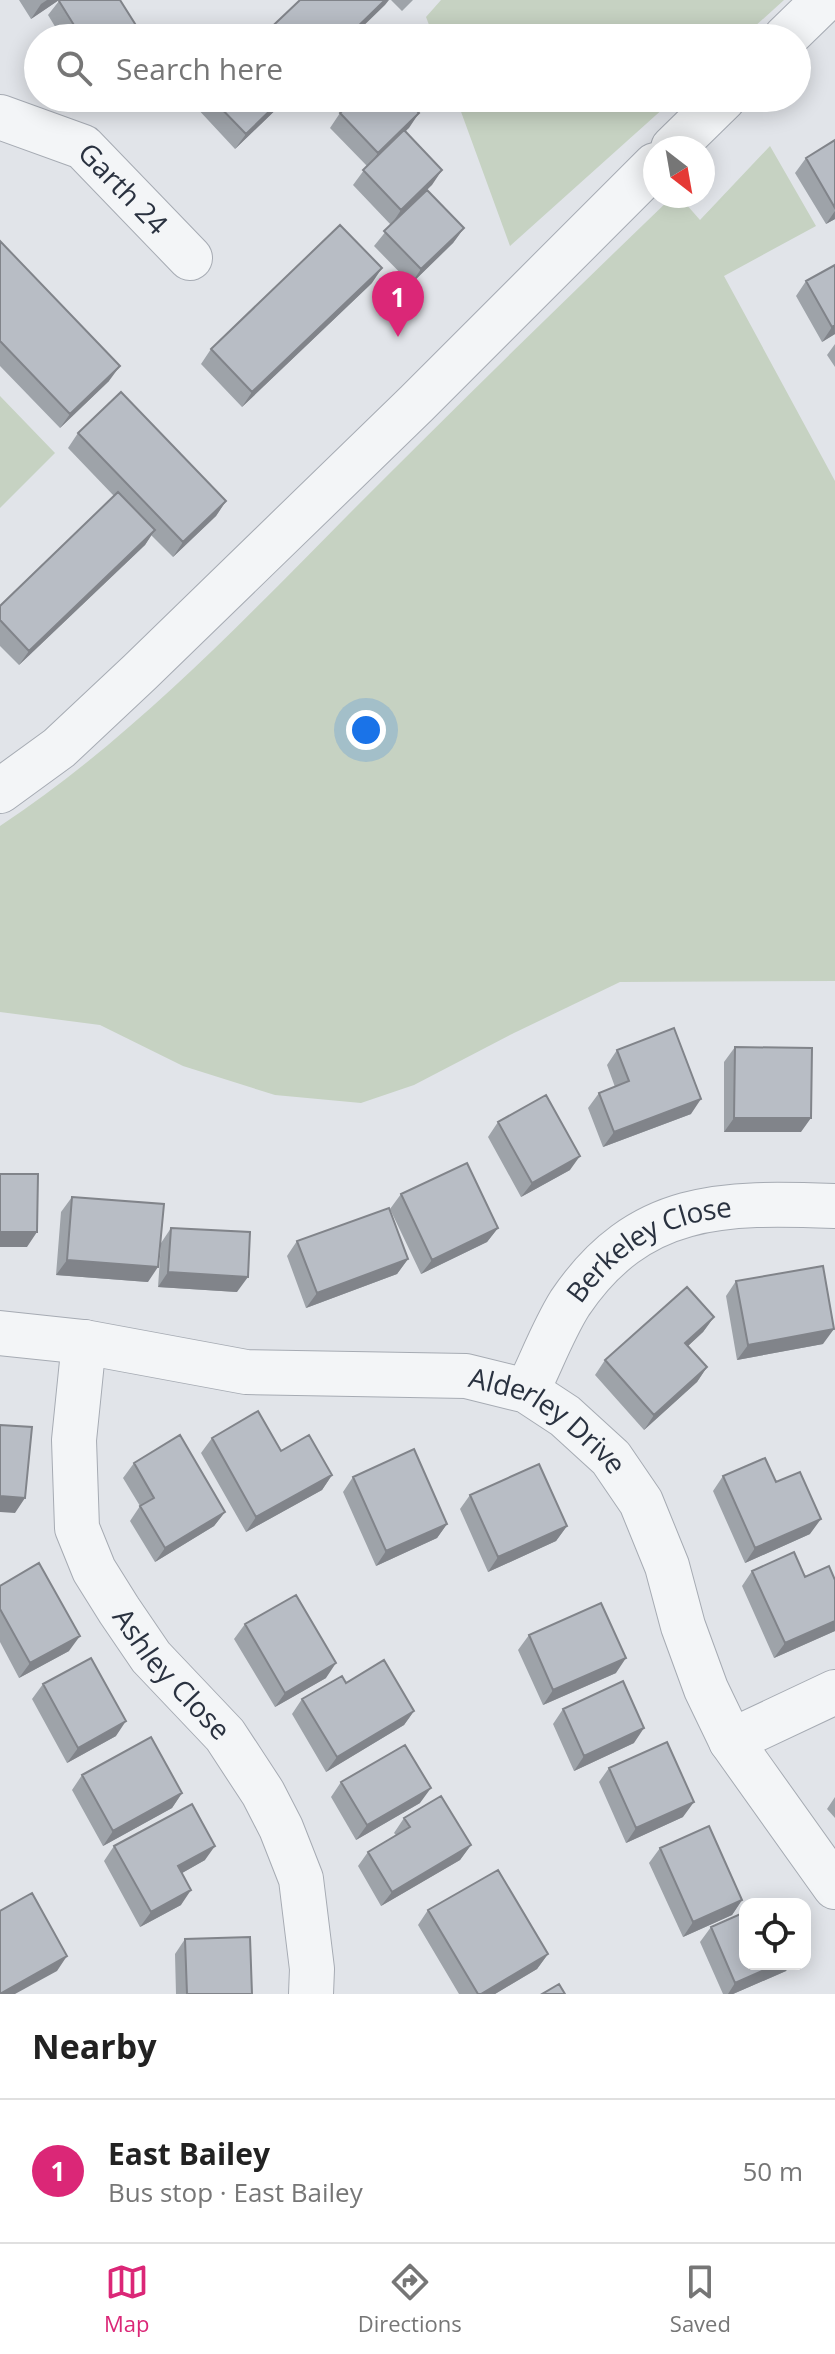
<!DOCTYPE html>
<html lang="en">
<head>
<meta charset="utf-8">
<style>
	:root { --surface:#fff; --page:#f2f2f2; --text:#222; --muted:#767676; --line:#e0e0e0; --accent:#db2777 }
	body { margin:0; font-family:"Open Sans",sans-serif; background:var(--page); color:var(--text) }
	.controls { position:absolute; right:24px; bottom:24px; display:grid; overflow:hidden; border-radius:16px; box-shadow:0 4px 20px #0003 }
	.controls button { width:72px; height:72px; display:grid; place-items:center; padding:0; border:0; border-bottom:2px solid var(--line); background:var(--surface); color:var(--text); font:40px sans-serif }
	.compass { position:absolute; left:643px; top:136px; width:72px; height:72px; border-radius:50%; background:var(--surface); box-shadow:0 4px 20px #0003; rotate:149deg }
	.you { position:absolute; left:366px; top:730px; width:28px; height:28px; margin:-20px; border:6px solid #fff; border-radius:50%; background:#1a73e8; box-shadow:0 0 0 12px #1a73e833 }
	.badge { display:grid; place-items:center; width:52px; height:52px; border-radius:50%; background:var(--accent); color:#fff; font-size:26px; font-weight:700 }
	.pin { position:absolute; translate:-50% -66px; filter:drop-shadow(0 2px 4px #0008) }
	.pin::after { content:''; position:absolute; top:42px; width:28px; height:24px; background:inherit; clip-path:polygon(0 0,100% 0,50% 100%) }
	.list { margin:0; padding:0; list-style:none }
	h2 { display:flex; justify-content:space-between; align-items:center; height:104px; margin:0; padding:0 32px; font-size:34px }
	h2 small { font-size:26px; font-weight:400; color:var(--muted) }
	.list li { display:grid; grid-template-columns:52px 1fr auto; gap:24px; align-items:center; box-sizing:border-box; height:144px; padding:0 32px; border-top:2px solid var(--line) }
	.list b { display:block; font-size:30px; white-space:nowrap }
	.list p { margin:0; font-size:26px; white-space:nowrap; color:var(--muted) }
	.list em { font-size:26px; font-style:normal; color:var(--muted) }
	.icon { flex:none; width:44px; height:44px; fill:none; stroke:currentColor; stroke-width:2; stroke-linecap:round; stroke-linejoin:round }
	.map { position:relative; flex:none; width:835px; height:1994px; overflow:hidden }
	.search { position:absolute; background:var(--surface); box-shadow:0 4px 20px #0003; left:24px; right:24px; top:24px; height:88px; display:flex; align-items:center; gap:20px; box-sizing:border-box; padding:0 28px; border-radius:44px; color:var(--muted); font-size:30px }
	.sheet { height:248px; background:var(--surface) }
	nav { display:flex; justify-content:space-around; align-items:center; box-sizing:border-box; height:112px; border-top:2px solid var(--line); background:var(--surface); font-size:22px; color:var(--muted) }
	nav a { display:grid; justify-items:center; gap:4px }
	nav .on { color:var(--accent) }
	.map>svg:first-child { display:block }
	.green { fill:#c6d2c2 }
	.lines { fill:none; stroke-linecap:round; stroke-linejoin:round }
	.minor-casing { stroke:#a6abb3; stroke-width:46 }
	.minor { stroke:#f3f5f7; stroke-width:44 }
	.wall { fill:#9ea3a9 }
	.shaded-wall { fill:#81848a }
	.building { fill:#b8bdc5; stroke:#81848a; stroke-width:2 }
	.labels { text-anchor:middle; stroke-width:6; stroke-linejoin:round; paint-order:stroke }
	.street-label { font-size:28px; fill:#2a3240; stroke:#f0f3f6 }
</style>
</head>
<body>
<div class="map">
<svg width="835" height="1994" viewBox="0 0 835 1994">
	<rect width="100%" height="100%" fill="#e1e4e9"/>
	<path class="green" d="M 441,0 L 784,0 L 742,38 L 434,38 L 426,17 Z
		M 456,98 L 675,98 L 510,246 Z
		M 770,146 L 816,226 L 724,276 L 835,481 L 835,981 L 620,982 L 514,1033 L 414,1085 L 361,1103 L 275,1095 L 183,1066 L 100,1025 L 0,1012 L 0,826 C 130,740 239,625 348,515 C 455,407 564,301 673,196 L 679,196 L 700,220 Z
		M 0,396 L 55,453 L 0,508 Z"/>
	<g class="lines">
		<g class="minor-casing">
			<g id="minor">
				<path d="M 785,38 L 824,0"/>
				<path id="s1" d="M 0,117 L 83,147 L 190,258"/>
				<path d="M 673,148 L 724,98"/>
				<path d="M 0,791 L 59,748 L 140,672 L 417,403 L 655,165"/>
				<path id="s2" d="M 0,1333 L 84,1342 L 246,1372 L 466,1376 L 527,1391 L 565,1416 L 611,1458 L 641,1502 L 667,1566 L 683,1626 L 706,1689 L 731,1741 L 835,1887"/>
				<path id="s3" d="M 84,1342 L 74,1440 L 77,1528 L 94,1570 L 119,1610 L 151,1657 L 225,1735 L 263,1793 L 281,1828 L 301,1879 L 312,1969 L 311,1994"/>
				<path id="s4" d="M 527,1391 C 541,1363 553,1330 570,1303 C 639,1201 723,1202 835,1206"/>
				<path d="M 731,1741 L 835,1692"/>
			</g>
		</g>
		<use href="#minor" class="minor"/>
	</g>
	<path class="wall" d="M 19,0 L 59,0 L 31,19 Z
		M 391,0 L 413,0 L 402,11 Z
		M 59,1 L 144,38 L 62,38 L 48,15 Z
		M 200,98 L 288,98 L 235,149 L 195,106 Z
		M 340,113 L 419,113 L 405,131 L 442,170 L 427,190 L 464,228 L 453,243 L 411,284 L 374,246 L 391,225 L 353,185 L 367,166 L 330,128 Z
		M 835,140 L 835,219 L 826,224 L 795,173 L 806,158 Z
		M 0,241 L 109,381 L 60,428 L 0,366 Z
		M 835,265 L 835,334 L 822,342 L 796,296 L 806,281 Z
		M 372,283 L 242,407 L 201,364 L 211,349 Z
		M 835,344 L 835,367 L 827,355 Z
		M 78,433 L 226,501 L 216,516 L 173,557 L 151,535 L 145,545 L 19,665 L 0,646 L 0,606 L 114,496 L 68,448 Z
		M 735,1047 L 801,1132 L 724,1132 L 724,1062 Z
		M 617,1050 L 691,1114 L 603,1147 L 588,1108 L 599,1093 L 615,1087 L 607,1065 Z
		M 498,1122 L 570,1170 L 521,1197 L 488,1137 Z
		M 401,1194 L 498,1228 L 487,1242 L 421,1274 L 390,1209 Z
		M 72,1197 L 148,1282 L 56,1275 L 61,1212 Z
		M 171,1228 L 237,1292 L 158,1287 L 161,1243 Z
		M 297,1241 L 408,1259 L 397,1274 L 306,1308 L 287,1256 Z
		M 736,1281 L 823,1344 L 737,1360 L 726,1296 Z
		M 714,1317 L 703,1332 L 688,1346 L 707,1367 L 697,1382 L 644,1430 L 595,1375 L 605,1360 Z
		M 212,1438 L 281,1451 L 332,1475 L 322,1490 L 246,1532 L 201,1453 Z
		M 134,1463 L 225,1512 L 214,1526 L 155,1562 L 130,1521 L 140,1506 L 123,1478 Z
		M 723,1476 L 776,1482 L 810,1534 L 745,1563 L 713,1491 Z
		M 353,1477 L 447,1524 L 437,1538 L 376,1566 L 343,1492 Z
		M 470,1495 L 567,1526 L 556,1541 L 488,1572 L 460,1509 Z
		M 752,1571 L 835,1580 L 835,1631 L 774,1658 L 742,1586 Z
		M 0,1586 L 69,1651 L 19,1678 L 0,1642 Z
		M 245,1624 L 326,1678 L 275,1707 L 234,1639 Z
		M 529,1635 L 616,1673 L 543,1705 L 518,1650 Z
		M 346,1683 L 414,1711 L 404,1725 L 326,1772 L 292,1714 L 302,1699 Z
		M 43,1684 L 116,1736 L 67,1763 L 32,1699 Z
		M 563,1709 L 634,1743 L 574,1771 L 553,1724 Z
		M 609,1768 L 683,1817 L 626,1843 L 599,1782 Z
		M 82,1775 L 182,1793 L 172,1808 L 103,1846 L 72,1790 Z
		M 341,1782 L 420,1803 L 356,1840 L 331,1797 Z
		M 835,1797 L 835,1818 L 827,1809 Z
		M 404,1818 L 471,1845 L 460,1860 L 381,1906 L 358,1866 L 368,1852 L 396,1835 L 394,1833 Z
		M 114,1846 L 205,1860 L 182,1873 L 181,1905 L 140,1927 L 104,1861 Z
		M 660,1848 L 742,1900 L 732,1915 L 683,1937 L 649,1863 Z
		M 428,1910 L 548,1954 L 537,1969 L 495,1994 L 459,1994 L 418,1925 Z
		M 711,1927 L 745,1964 L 790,1964 L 786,1971 L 733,1994 L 723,1994 L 700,1942 Z
		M 185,1939 L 252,1994 L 176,1994 L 175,1954 Z"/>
	<path class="shaded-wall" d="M 47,0 L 59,0 L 31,19 L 41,4 Z
		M 385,0 L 389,0 L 385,5 L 351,38 L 346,38 Z
		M 283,98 L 288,98 L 235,149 L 246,134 Z
		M 419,113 L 409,128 L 368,167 L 378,153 Z
		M 442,170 L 432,185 L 391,225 L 401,210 Z
		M 835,211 L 835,219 L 826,224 Z
		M 464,228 L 453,243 L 411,284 L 421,269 Z
		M 382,268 L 372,283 L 242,407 L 252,392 Z
		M 835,325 L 835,334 L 822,342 L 832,327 Z
		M 120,366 L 109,381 L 60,428 L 70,414 Z
		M 226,501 L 216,516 L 173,557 L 183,542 Z
		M 155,530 L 145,545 L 19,665 L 29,651 Z
		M 701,1099 L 691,1114 L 603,1147 L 614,1132 Z
		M 734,1118 L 811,1118 L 801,1132 L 724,1132 Z
		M 580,1156 L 570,1170 L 521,1197 L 532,1183 Z
		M 498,1228 L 487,1242 L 421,1274 L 432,1260 Z
		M 0,1232 L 37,1232 L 27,1247 L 0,1247 Z
		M 408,1259 L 397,1274 L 306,1308 L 317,1293 Z
		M 67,1260 L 158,1267 L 148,1282 L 56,1275 Z
		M 168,1272 L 248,1277 L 237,1292 L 158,1287 Z
		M 714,1317 L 703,1332 L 675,1358 L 685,1343 Z
		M 834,1329 L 823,1344 L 737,1360 L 748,1345 Z
		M 707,1367 L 697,1382 L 644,1430 L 654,1415 Z
		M 332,1475 L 322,1490 L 246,1532 L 256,1517 Z
		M 0,1496 L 25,1498 L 15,1513 L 0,1512 Z
		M 225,1512 L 214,1526 L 155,1562 L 165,1548 Z
		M 821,1519 L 810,1534 L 745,1563 L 755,1548 Z
		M 447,1524 L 437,1538 L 376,1566 L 386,1551 Z
		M 567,1526 L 556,1541 L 488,1572 L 498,1557 Z
		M 835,1621 L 835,1631 L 774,1658 L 785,1643 Z
		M 80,1636 L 69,1651 L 19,1678 L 30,1663 Z
		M 626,1658 L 616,1673 L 543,1705 L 553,1690 Z
		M 336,1663 L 326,1678 L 275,1707 L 285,1693 Z
		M 414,1711 L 404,1725 L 326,1772 L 337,1757 Z
		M 126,1721 L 116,1736 L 67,1763 L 78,1748 Z
		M 644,1728 L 634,1743 L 574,1771 L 584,1756 Z
		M 431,1788 L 420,1803 L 356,1840 L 367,1825 Z
		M 182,1793 L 172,1808 L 103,1846 L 113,1831 Z
		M 694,1802 L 683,1817 L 626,1843 L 636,1828 Z
		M 471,1845 L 460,1860 L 381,1906 L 392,1892 Z
		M 215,1846 L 205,1860 L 168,1881 L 178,1866 Z
		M 191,1890 L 181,1905 L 140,1927 L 151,1912 Z
		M 742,1900 L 732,1915 L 683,1937 L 693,1922 Z
		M 548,1954 L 537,1969 L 495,1994 L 481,1994 Z
		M 67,1956 L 57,1971 L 15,1994 L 0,1994 Z
		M 778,1964 L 790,1964 L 786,1971 L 733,1994 L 728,1994 L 735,1983 Z"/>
	<path class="building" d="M 60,0 L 120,0 L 144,38 L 82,38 L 59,1 Z
		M 300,0 L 385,0 L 346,38 L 260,38 Z
		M 211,98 L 283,98 L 246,134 Z
		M 356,98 L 405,98 L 419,113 L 378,153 L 340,113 Z
		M 404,130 L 442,170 L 401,210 L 363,170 Z
		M 835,140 L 835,208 L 806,158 Z
		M 427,190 L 464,228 L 421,269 L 384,231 Z
		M 340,225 L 382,268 L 252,392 L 211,349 Z
		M 0,241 L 120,366 L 70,414 L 0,341 Z
		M 835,265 L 835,325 L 832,327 L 806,281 Z
		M 121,392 L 226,501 L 183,542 L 78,433 Z
		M 118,492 L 155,530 L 29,651 L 0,620 L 0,606 Z
		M 674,1028 L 701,1099 L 614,1132 L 599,1093 L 629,1081 L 617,1050 Z
		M 735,1047 L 812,1048 L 811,1118 L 734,1118 Z
		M 546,1095 L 580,1156 L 532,1183 L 498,1122 Z
		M 467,1163 L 498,1228 L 432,1260 L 401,1194 Z
		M 0,1174 L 38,1174 L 37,1232 L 0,1232 Z
		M 72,1197 L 164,1204 L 158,1267 L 67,1260 Z
		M 389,1208 L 408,1259 L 317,1293 L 297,1241 Z
		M 171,1228 L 250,1232 L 248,1277 L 168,1272 Z
		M 823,1266 L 834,1329 L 748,1345 L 736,1281 Z
		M 687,1287 L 714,1317 L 685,1343 L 707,1367 L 654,1415 L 605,1360 Z
		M 258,1411 L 281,1451 L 309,1435 L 332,1475 L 256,1517 L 212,1438 Z
		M 0,1425 L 32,1427 L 25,1498 L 0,1496 Z
		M 180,1435 L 225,1512 L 165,1548 L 140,1506 L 154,1498 L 134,1463 Z
		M 414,1449 L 447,1524 L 386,1551 L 353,1477 Z
		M 765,1458 L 776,1482 L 800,1472 L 821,1519 L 755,1548 L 723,1476 Z
		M 539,1464 L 567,1526 L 498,1557 L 470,1495 Z
		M 794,1552 L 805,1577 L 829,1566 L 835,1580 L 835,1621 L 785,1643 L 752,1571 Z
		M 39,1563 L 80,1636 L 30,1663 L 0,1609 L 0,1586 Z
		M 296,1595 L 336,1663 L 285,1693 L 245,1624 Z
		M 601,1603 L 626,1658 L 553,1690 L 529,1635 Z
		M 91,1658 L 126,1721 L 78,1748 L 43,1684 Z
		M 384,1660 L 414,1711 L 337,1757 L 302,1699 L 342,1676 L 346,1683 Z
		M 623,1681 L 644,1728 L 584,1756 L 563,1709 Z
		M 151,1737 L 182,1793 L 113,1831 L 82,1775 Z
		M 667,1742 L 694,1802 L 636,1828 L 609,1768 Z
		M 405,1745 L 431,1788 L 367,1825 L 341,1782 Z
		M 441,1796 L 471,1845 L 392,1892 L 368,1852 L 410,1827 L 404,1818 Z
		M 192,1804 L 215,1846 L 178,1866 L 191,1890 L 151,1912 L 114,1846 Z
		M 709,1826 L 742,1900 L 693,1922 L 660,1848 Z
		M 498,1870 L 548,1954 L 481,1994 L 478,1994 L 428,1910 Z
		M 32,1893 L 67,1956 L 0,1994 L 0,1911 Z
		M 771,1900 L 773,1904 L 762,1904 Z
		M 745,1912 L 745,1964 L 778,1964 L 735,1983 L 711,1927 Z
		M 250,1937 L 252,1994 L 187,1994 L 185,1939 Z
		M 559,1984 L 565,1994 L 542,1994 Z"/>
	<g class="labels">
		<g class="street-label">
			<text dy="10" stroke="none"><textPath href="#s1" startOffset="146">Garth 24</textPath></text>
			<text dy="10" stroke="none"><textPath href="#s4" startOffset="198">Berkeley Close</textPath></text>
			<text dy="10" stroke="none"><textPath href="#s2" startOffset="564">Alderley Drive</textPath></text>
			<text dy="10" stroke="none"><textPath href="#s3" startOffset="362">Ashley Close</textPath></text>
		</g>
	</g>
</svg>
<div class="controls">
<button><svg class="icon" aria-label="locate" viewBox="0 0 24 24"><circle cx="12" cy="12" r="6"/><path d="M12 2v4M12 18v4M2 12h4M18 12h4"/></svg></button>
</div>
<svg class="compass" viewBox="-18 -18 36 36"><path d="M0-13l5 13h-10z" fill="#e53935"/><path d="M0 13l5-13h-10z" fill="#767676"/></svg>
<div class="you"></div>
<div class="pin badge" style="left:398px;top:337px">1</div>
<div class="search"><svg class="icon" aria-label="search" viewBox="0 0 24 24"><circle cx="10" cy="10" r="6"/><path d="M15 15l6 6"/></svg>Search here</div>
</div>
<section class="sheet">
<h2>Nearby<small></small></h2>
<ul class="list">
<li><span class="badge">1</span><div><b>East Bailey</b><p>Bus stop · East Bailey</p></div><em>50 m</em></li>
</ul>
</section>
<nav>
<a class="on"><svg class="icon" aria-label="map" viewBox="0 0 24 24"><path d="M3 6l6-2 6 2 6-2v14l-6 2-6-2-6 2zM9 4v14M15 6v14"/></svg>Map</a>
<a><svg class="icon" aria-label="directions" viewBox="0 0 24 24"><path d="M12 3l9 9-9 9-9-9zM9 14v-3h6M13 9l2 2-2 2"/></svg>Directions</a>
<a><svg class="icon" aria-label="saved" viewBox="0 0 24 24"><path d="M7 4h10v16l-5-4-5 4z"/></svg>Saved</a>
</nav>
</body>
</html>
